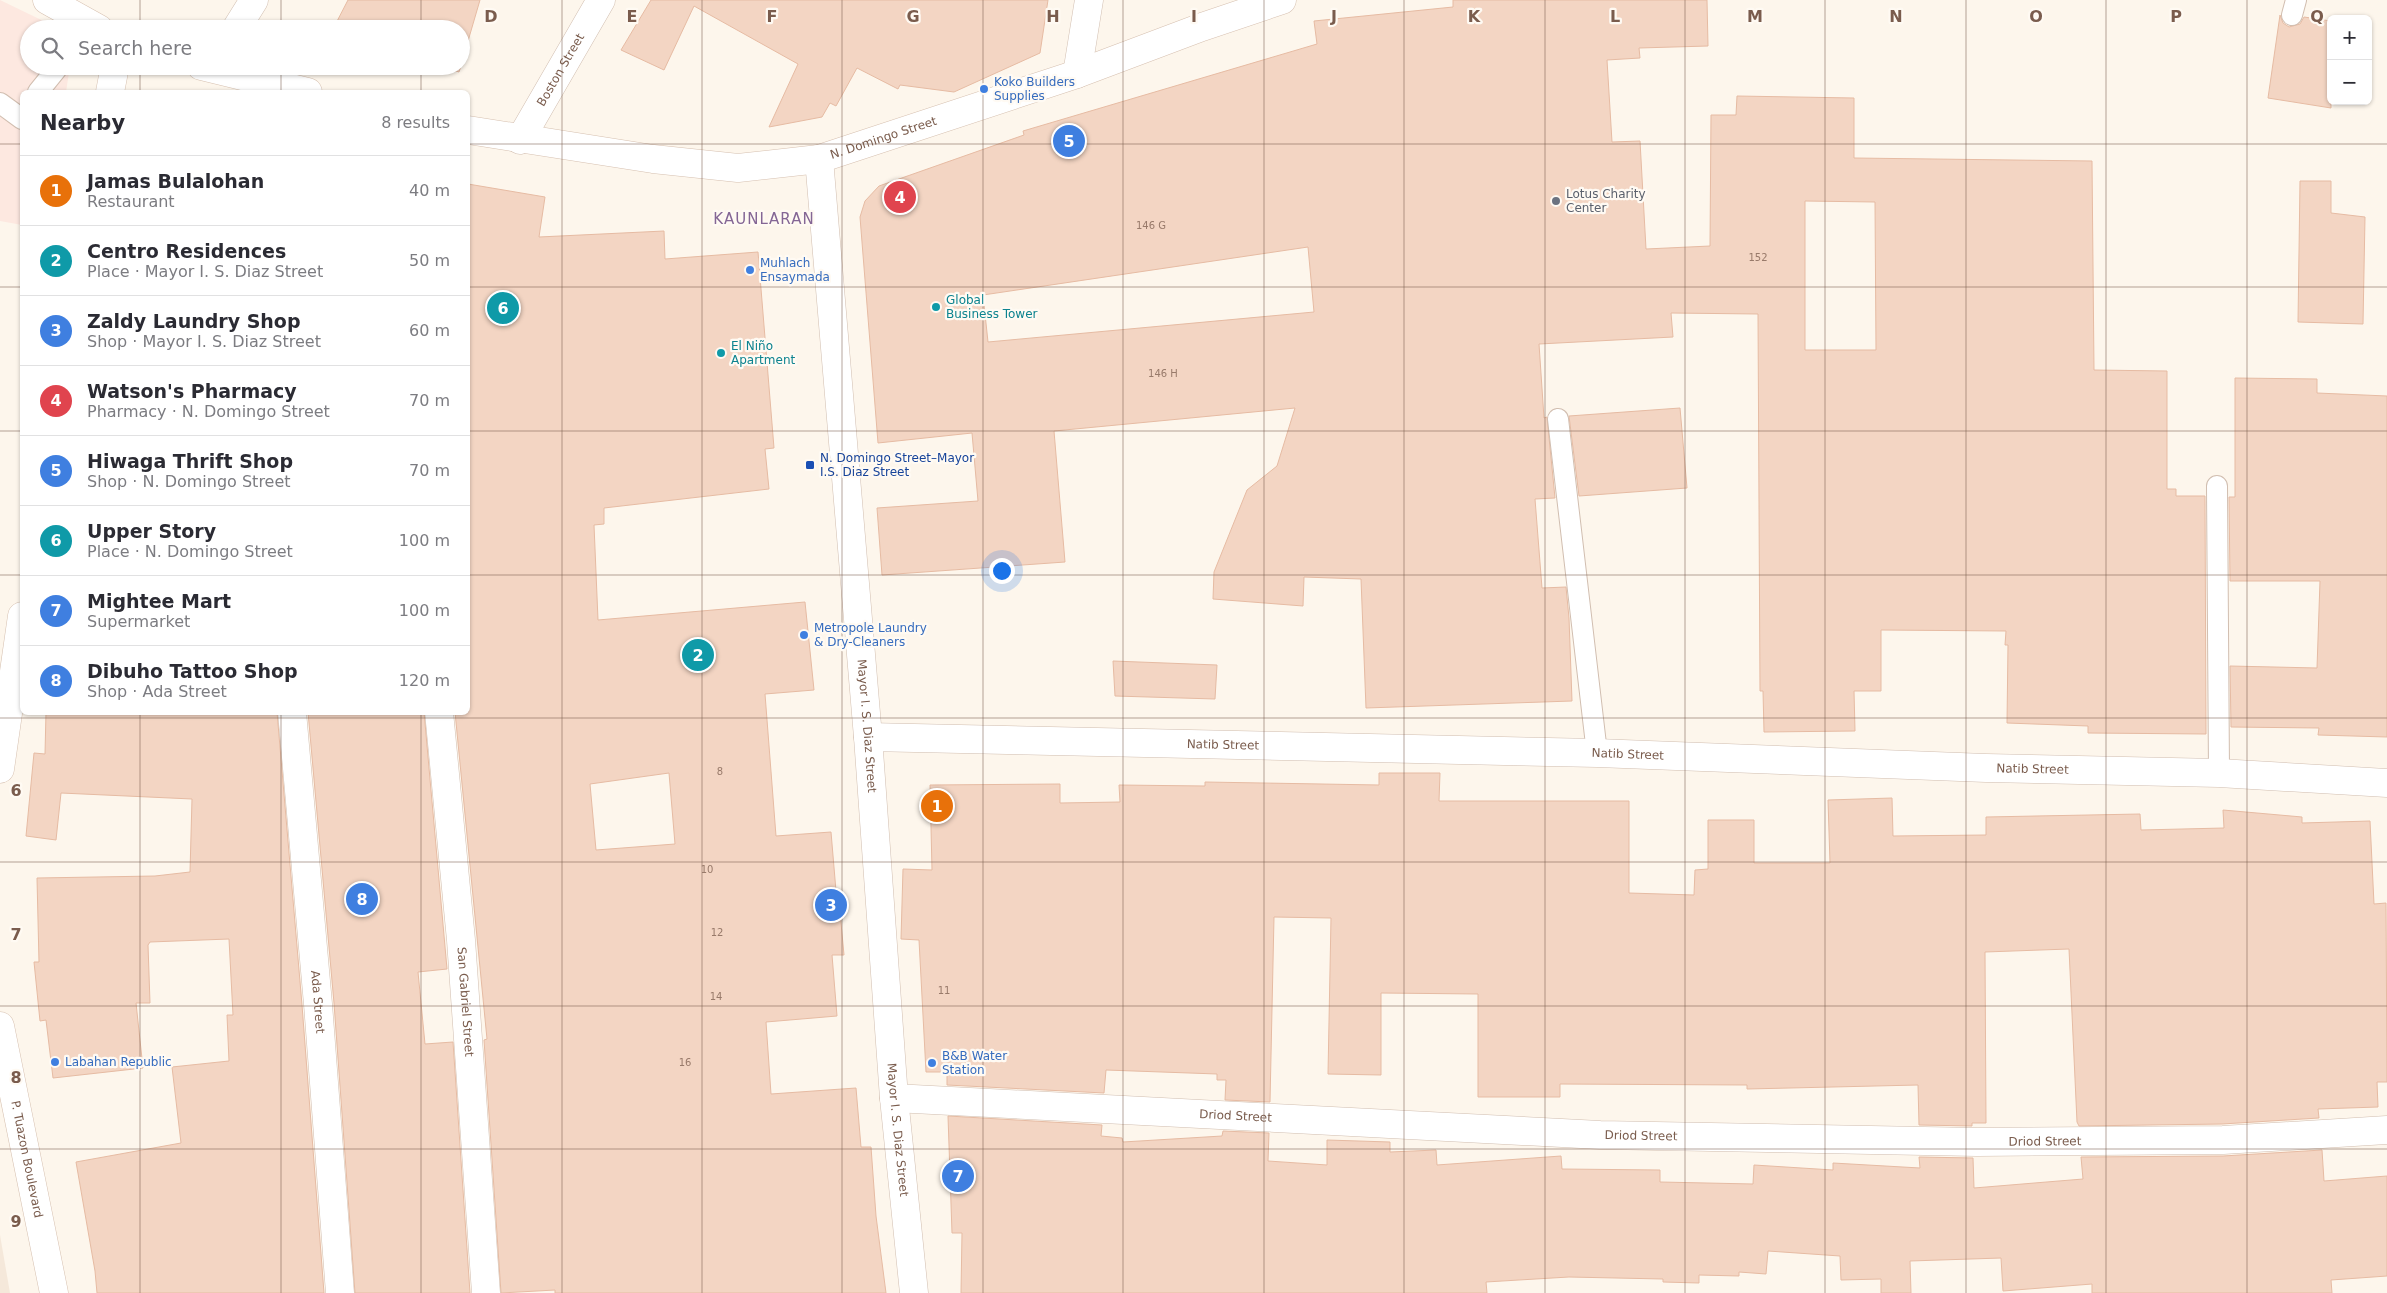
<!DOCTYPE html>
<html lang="en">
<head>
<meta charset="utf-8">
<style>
	:root { --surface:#fff; --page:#f7f7f7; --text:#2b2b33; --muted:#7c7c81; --line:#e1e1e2; --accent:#e76f51 }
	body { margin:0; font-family:"DejaVu Sans",sans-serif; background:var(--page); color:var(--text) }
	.controls { position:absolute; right:15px; top:15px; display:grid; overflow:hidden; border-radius:8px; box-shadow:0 1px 4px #0004 }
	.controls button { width:45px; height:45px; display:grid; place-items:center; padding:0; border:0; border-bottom:1px solid var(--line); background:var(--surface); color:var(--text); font:25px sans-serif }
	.you { position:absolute; left:1001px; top:570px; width:18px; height:18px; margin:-12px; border:4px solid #fff; border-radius:50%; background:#1a73e8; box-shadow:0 0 0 8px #1a73e833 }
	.badge { display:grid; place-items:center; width:32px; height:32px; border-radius:50%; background:var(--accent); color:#fff; font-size:16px; font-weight:700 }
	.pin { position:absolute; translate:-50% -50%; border:2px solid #fff; box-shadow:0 1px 5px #0006 }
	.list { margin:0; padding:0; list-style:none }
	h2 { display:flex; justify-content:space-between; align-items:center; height:65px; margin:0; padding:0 20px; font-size:21px }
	h2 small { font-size:16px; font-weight:400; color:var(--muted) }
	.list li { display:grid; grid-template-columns:32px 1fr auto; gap:15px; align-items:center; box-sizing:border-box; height:70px; padding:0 20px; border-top:1px solid var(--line) }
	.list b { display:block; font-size:19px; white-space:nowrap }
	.list p { margin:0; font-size:16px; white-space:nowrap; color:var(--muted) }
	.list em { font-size:16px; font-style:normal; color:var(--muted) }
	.icon { flex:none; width:28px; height:28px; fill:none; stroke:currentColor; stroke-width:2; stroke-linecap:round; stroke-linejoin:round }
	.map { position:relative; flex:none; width:2387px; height:1293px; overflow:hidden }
	.search { position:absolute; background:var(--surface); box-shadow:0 1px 4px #0004; left:20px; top:20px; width:450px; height:55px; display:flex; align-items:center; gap:12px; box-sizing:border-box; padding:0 18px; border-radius:28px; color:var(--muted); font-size:19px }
	.panel { position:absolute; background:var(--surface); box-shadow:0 1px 4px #0004; left:20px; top:90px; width:450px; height:625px; border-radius:8px }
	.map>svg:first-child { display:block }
	.residential { fill:#f5e8da }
	.commercial { fill:#fde8e0 }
	.building { fill:#f3d5c3; stroke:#e6bba3; fill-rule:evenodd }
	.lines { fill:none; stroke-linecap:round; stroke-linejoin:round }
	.lane-casing { stroke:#d1beb0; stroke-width:22 }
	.street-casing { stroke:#d1beb0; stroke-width:29 }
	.secondary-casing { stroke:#d6c0b0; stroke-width:29 }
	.lane { stroke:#fff; stroke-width:20 }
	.street { stroke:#fff; stroke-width:28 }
	.secondary { stroke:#fff; stroke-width:28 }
	.grid { fill:none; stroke:#7a5c4d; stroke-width:1; stroke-opacity:0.55 }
	.shop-dot { fill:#3f7fe0; stroke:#fffaf3; stroke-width:2 }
	.worship-dot { fill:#6b7280; stroke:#fffaf3; stroke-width:2 }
	.culture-dot { fill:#0f9aa8; stroke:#fffaf3; stroke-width:2 }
	.transit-dot { fill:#1a4fb4; stroke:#fffaf3; stroke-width:2 }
	.labels { text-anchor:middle; stroke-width:4.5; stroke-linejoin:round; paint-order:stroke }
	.number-label { font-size:10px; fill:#987a6a }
	.street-label { font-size:12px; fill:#7a5c4d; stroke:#fffaf3 }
	.shop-label { font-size:12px; fill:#366cbe; stroke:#fffaf3; text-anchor:start }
	.worship-label { font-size:12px; fill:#5b616d; stroke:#fffaf3; text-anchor:start }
	.culture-label { font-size:12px; fill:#0d838f; stroke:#fffaf3; text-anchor:start }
	.transit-label { font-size:12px; fill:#164399; stroke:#fffaf3; text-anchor:start }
	.quarter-label { font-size:15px; letter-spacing:1px; fill:#846695; stroke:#fffaf3 }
	.grid-label { font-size:16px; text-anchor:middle; font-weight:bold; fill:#7a5c4d; stroke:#fffaf3; stroke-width:4.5; stroke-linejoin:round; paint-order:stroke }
</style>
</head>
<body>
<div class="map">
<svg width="2387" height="1293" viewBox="0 0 2387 1293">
	<rect width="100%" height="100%" fill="#fdf6ec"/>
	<path class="residential" d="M 0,1235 L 10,1293 L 0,1293 Z"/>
	<path class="commercial" d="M 0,0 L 60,29 L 29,29 L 29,66 L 70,66 L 66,92 L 22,92 L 22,225 L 0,221 Z"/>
	<path class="building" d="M 348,0 L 480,0 L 461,65 L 461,29 L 333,29 Z
		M 651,0 L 1048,0 L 1040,53 L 954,92 L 900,85 L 898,89 L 857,68 L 836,106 L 830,103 L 822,117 L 769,127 L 798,64 L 694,6 L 664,70 L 621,50 Z
		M 1453,0 L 1707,0 L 1708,46 L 1639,48 L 1640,58 L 1607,60 L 1612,142 L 1640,141 L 1646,249 L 1710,246 L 1711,115 L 1736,115 L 1737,96 L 1854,98 L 1854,158 L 2092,161 L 2094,370 L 2167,371 L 2167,489 L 2176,489 L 2176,496 L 2205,496 L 2206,734 L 2088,733 L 2088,726 L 2007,723 L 2008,645 L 2005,645 L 2006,631 L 1881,630 L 1881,691 L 1854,691 L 1855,731 L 1764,732 L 1763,691 L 1760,691 L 1758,314 L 1671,313 L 1673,337 L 1539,344 L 1544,418 L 1547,417 L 1555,498 L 1535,499 L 1542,588 L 1566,587 L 1569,618 L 1572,701 L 1366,708 L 1361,579 L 1304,577 L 1303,606 L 1213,599 L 1214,572 L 1247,490 L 1277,466 L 1295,408 L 1054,431 L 1065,562 L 882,575 L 877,508 L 978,501 L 972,433 L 878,443 L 860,217 L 865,201 L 879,186 L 1024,135 L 1023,131 L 1317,44 L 1314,21 L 1453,7 ZM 1805,201 L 1875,202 L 1876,350 L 1805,350 ZM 1308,247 L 1314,312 L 988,342 L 983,295 Z
		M 2280,15 L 2283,23 L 2289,27 L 2300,24 L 2304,17 L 2331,21 L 2331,108 L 2268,98 Z
		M 441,66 L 461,66 L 459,72 Z
		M 2300,181 L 2331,181 L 2331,213 L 2365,217 L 2363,324 L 2298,322 Z
		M 468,184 L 545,197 L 539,237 L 664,231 L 665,259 L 758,252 L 774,448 L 765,449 L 769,489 L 604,508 L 604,524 L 594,525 L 598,620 L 805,602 L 814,690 L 765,694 L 776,836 L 831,832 L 836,891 L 838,891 L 844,955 L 832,955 L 837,1016 L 766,1022 L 771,1094 L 856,1088 L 861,1147 L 871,1147 L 876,1216 L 886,1293 L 555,1293 L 555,1290 L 501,1293 L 484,1040 L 487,1039 L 455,712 L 468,712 ZM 669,773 L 675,844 L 596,850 L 590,784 Z
		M 2235,378 L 2317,379 L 2317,393 L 2387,396 L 2387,737 L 2318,735 L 2319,728 L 2231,727 L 2230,666 L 2317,668 L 2320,581 L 2230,581 L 2229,497 L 2235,497 Z
		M 1680,408 L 1687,488 L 1579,496 L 1569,416 Z
		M 1113,661 L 1217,665 L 1215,699 L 1115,696 Z
		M 46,712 L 277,712 L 302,1005 L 324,1293 L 97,1293 L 95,1271 L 76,1162 L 181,1143 L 172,1067 L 229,1061 L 227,1015 L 233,1015 L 229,939 L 150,942 L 148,945 L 150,1003 L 136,1003 L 143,1068 L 53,1078 L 46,1020 L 40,1021 L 34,962 L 39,962 L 37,878 L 155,876 L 190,872 L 192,799 L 61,793 L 56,840 L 26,836 L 34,753 L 45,754 Z
		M 308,712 L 424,712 L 447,969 L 418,972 L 425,1044 L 453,1042 L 470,1293 L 355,1293 L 334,1003 Z
		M 1379,773 L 1440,773 L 1439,801 L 1629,801 L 1629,893 L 1694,895 L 1695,870 L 1708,869 L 1708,820 L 1754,820 L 1754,863 L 1830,863 L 1828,800 L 1892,798 L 1893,836 L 1986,835 L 1986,817 L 2140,814 L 2141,830 L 2224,828 L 2223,810 L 2302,817 L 2302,823 L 2370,821 L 2374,904 L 2386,903 L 2387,1082 L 2377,1082 L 2378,1107 L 2318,1109 L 2319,1118 L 2222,1124 L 2079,1126 L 2077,1122 L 2069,949 L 1985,952 L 1986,1123 L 1972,1123 L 1972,1126 L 1919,1125 L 1918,1085 L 1747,1089 L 1747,1085 L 1560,1084 L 1560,1097 L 1478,1097 L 1478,994 L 1381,993 L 1381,1075 L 1328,1074 L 1331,918 L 1274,917 L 1270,1102 L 1225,1100 L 1226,1080 L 1217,1080 L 1217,1074 L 1106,1070 L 1104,1093 L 947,1085 L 947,1072 L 926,1072 L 919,940 L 901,939 L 903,869 L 932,870 L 930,785 L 1060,784 L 1060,803 L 1120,802 L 1119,785 L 1205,786 L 1205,782 L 1379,785 Z
		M 948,1116 L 1102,1125 L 1101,1136 L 1122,1138 L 1123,1142 L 1222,1136 L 1223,1131 L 1269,1133 L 1268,1161 L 1327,1165 L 1327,1140 L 1390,1142 L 1390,1152 L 1436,1150 L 1437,1165 L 1561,1156 L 1562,1169 L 1660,1170 L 1660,1182 L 1753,1184 L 1754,1165 L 1833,1170 L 1833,1163 L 1920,1168 L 1919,1157 L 1973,1158 L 1974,1188 L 2083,1179 L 2081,1157 L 2223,1156 L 2322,1150 L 2324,1181 L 2387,1176 L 2387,1276 L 2331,1280 L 2332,1293 L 2092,1293 L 2092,1284 L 2003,1291 L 2001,1258 L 1910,1261 L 1911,1293 L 1881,1293 L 1881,1279 L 1841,1280 L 1840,1256 L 1768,1251 L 1766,1274 L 1739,1272 L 1739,1276 L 1699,1275 L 1699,1283 L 1663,1282 L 1663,1279 L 1569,1277 L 1486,1282 L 1487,1293 L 961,1293 L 962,1233 L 952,1233 Z"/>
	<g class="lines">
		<g class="lane-casing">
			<path id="lane" d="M 2292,15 L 2296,0
				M 38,92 L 59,66
				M 0,103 L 22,119
				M 1558,419 L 1597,753
				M 2217,486 L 2219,773"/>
		</g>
		<g class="street-casing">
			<g id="street">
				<path d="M 236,29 L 254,0"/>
				<path d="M 1077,74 L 1089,0"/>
				<path id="s1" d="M 520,140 L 601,0"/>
				<path id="s2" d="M 819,159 L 868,737 L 894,1098 L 914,1293"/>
				<path id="s3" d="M 292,712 L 318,1004 L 340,1293"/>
				<path id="s4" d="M 439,712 L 461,940 L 486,1293"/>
				<path id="s5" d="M 868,737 L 1597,753 L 1986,768 L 2219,773 L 2387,783"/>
				<path id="s6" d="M 894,1098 L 1600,1135 L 1977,1142 L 2223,1140 L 2387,1130"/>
			</g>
		</g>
		<g class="secondary-casing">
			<g id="secondary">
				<path d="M 47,0 L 99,29"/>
				<path d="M 201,66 L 308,92"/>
				<path d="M 110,92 L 115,66"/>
				<path id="s7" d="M 468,130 L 653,159 L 738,168 L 819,159 L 1077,74 L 1202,27 L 1282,0"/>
				<path d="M 0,769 L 22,616"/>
				<path id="s8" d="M 0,1026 L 54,1293"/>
			</g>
		</g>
		<use href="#lane" class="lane"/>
		<use href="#street" class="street"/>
		<use href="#secondary" class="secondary"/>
	</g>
	<path class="grid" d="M 140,0 L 140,29M 281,0 L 281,29M 421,0 L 421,29M 562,0 L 562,1293M 702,0 L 702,1293M 842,0 L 842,1293M 983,0 L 983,1293M 1123,0 L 1123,1293M 1264,0 L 1264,1293M 1404,0 L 1404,1293M 1545,0 L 1545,1293M 1685,0 L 1685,1293M 1825,0 L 1825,1293M 1966,0 L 1966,1293M 2106,0 L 2106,1293M 2247,0 L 2247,1293M 140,66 L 140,92M 281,66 L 281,92M 421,66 L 421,92M 0,144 L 22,144M 468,144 L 2387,144M 0,287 L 22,287M 468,287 L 2387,287M 0,431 L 22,431M 468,431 L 2387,431M 0,575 L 22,575M 468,575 L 2387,575M 140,712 L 140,1293M 281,712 L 281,1293M 421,712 L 421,1293M 0,718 L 2387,718M 0,862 L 2387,862M 0,1006 L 2387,1006M 0,1149 L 2387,1149"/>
	<g class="shop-dot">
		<circle cx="984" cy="89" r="5"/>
		<circle cx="750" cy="270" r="5"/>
		<circle cx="804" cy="635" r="5"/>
		<circle cx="55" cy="1062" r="5"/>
		<circle cx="932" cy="1063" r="5"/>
	</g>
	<circle class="worship-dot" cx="1556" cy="201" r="5"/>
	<g class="culture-dot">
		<circle cx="936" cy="307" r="5"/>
		<circle cx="721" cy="353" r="5"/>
	</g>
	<rect class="transit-dot" x="805" y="460" width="10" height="10" rx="2.5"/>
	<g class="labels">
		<g class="number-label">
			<text x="1151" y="229">146 G</text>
			<text x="1758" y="261">152</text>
			<text x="1163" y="377">146 H</text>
			<text x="720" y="775">8</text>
			<text x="707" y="873">10</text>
			<text x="717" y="936">12</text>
			<text x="944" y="994">11</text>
			<text x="716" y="1000">14</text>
			<text x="685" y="1066">16</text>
		</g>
		<g class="street-label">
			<text dy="4" stroke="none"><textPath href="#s1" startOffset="81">Boston Street</textPath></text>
			<text dy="4" stroke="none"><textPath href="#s7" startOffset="422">N. Domingo Street</textPath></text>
			<text dy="4" stroke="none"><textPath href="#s2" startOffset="569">Mayor I. S. Diaz Street</textPath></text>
			<text dy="4" stroke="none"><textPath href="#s5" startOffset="355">Natib Street</textPath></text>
			<text dy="4" stroke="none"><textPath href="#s5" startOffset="760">Natib Street</textPath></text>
			<text dy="4" stroke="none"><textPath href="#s5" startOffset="1165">Natib Street</textPath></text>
			<text dy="4" stroke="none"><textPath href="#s4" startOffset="291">San Gabriel Street</textPath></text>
			<text dy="4" stroke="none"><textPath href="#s3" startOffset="291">Ada Street</textPath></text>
			<text dy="4" stroke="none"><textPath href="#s6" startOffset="342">Driod Street</textPath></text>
			<text dy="4" stroke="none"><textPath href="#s2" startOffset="974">Mayor I. S. Diaz Street</textPath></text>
			<text dy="4" stroke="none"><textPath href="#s6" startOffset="748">Driod Street</textPath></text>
			<text dy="4" stroke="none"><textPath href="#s6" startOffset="1152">Driod Street</textPath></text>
			<text dy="4" stroke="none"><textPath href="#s8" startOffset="136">P. Tuazon Boulevard</textPath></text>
		</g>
		<g class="shop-label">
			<text x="994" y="86">Koko Builders<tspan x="994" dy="14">Supplies</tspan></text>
			<text x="760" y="267">Muhlach<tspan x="760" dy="14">Ensaymada</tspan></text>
			<text x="814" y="632">Metropole Laundry<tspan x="814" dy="14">&amp; Dry-Cleaners</tspan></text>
			<text x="942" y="1060">B&amp;B Water<tspan x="942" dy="14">Station</tspan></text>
			<text x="65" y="1066">Labahan Republic</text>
		</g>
		<g class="worship-label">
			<text x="1566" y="198">Lotus Charity<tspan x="1566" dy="14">Center</tspan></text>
		</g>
		<g class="culture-label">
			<text x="946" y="304">Global<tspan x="946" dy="14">Business Tower</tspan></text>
			<text x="731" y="350">El Niño<tspan x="731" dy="14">Apartment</tspan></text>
		</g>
		<g class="transit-label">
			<text x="820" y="462">N. Domingo Street–Mayor<tspan x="820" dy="14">I.S. Diaz Street</tspan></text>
		</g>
		<g class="quarter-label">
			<text x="764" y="224">KAUNLARAN</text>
		</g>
	</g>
	<g class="grid-label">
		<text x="491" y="22">D</text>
		<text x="632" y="22">E</text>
		<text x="772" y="22">F</text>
		<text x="913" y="22">G</text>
		<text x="1053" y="22">H</text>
		<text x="1194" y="22">I</text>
		<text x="1334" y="22">J</text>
		<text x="1474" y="22">K</text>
		<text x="1615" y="22">L</text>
		<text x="1755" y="22">M</text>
		<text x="1896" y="22">N</text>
		<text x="2036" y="22">O</text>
		<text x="2176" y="22">P</text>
		<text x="2317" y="22">Q</text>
		<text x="16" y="796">6</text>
		<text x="16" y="940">7</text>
		<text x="16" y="1083">8</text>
		<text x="16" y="1227">9</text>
	</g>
</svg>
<div class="controls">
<button>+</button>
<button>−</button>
</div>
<div class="you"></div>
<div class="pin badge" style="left:937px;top:806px;background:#e8710a">1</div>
<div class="pin badge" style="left:698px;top:655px;background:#0f9aa8">2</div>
<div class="pin badge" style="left:831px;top:905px;background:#3f7fe0">3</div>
<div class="pin badge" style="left:900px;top:197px;background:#e0444e">4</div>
<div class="pin badge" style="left:1069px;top:141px;background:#3f7fe0">5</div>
<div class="pin badge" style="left:503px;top:308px;background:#0f9aa8">6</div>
<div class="pin badge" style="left:958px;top:1176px;background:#3f7fe0">7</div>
<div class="pin badge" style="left:362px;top:899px;background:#3f7fe0">8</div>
<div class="search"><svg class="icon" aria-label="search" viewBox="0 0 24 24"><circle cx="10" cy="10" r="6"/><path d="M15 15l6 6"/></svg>Search here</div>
<section class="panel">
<h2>Nearby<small>8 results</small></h2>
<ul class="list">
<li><span class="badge" style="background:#e8710a">1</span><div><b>Jamas Bulalohan</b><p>Restaurant</p></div><em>40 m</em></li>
<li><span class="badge" style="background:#0f9aa8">2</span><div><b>Centro Residences</b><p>Place · Mayor I. S. Diaz Street</p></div><em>50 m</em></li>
<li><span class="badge" style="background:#3f7fe0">3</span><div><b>Zaldy Laundry Shop</b><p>Shop · Mayor I. S. Diaz Street</p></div><em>60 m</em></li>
<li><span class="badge" style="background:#e0444e">4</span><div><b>Watson's Pharmacy</b><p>Pharmacy · N. Domingo Street</p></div><em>70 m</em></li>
<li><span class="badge" style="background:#3f7fe0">5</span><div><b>Hiwaga Thrift Shop</b><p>Shop · N. Domingo Street</p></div><em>70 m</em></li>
<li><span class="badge" style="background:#0f9aa8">6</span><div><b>Upper Story</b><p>Place · N. Domingo Street</p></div><em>100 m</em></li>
<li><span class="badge" style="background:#3f7fe0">7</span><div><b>Mightee Mart</b><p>Supermarket</p></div><em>100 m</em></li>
<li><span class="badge" style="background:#3f7fe0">8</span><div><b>Dibuho Tattoo Shop</b><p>Shop · Ada Street</p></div><em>120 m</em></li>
</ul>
</section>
</div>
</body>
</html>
